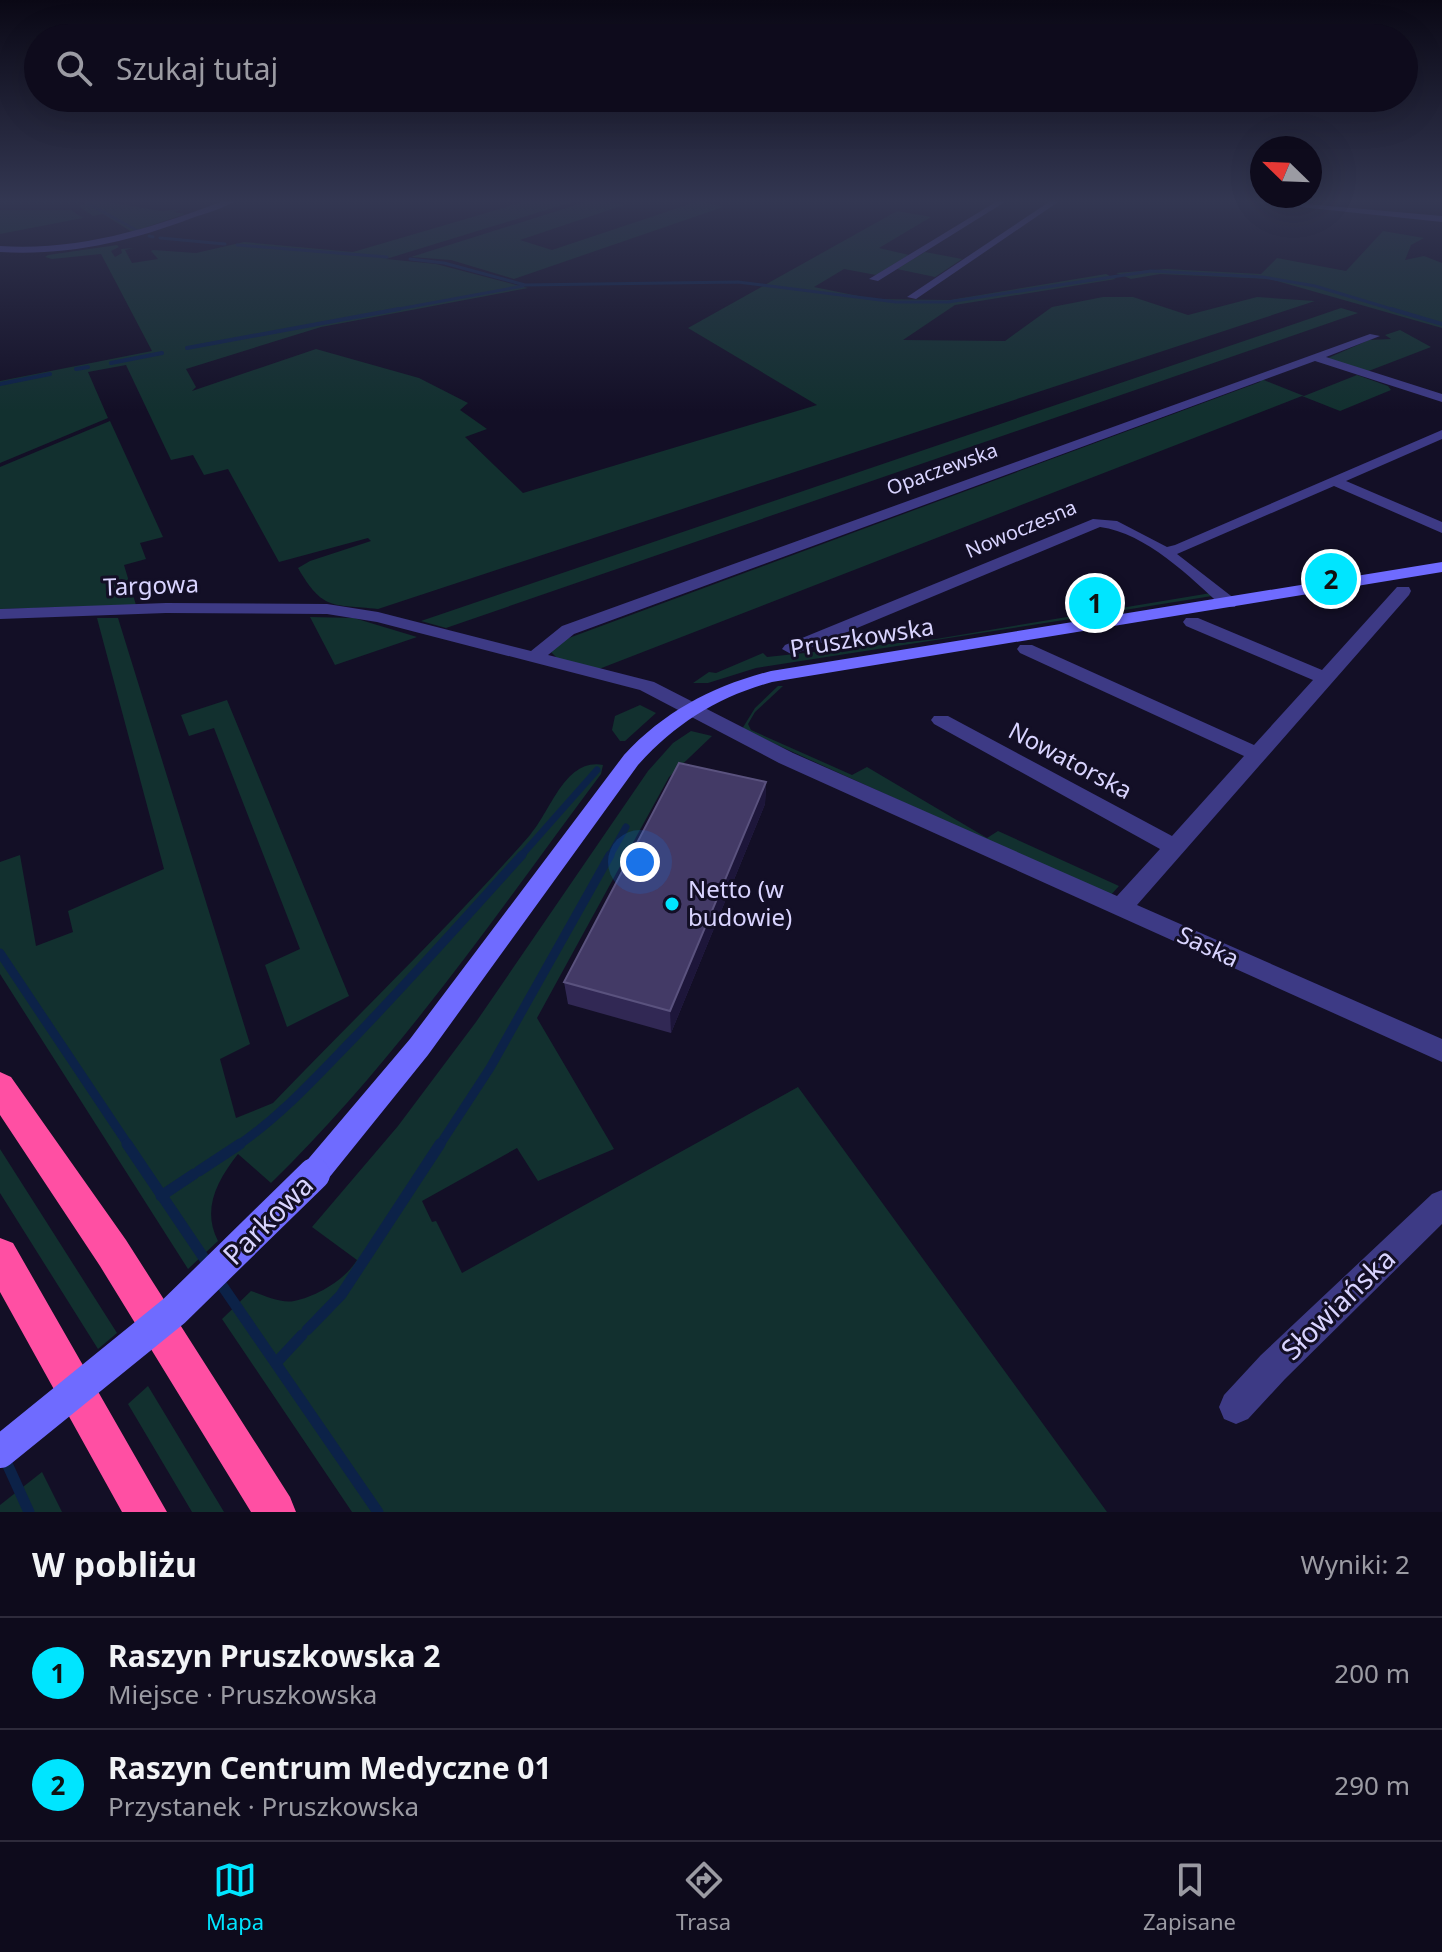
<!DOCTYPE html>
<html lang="pl">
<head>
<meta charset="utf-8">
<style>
	:root { --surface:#0e0b1c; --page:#171425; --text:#f1f3f6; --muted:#9b9ba3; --line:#2e2b3b; --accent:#00e5ff }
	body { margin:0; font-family:"Noto Sans",sans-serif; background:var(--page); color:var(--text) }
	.compass { position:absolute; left:1250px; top:136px; width:72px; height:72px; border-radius:50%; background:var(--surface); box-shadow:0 8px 32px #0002; rotate:293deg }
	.you { position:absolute; left:640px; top:862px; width:28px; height:28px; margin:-20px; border:6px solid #fff; border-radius:50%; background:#1a73e8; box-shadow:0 0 0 12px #1a73e833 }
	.badge { display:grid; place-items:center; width:52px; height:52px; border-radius:50%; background:var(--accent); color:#111; font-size:26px; font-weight:700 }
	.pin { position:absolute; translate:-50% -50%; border:4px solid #fff; box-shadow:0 2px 8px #0006 }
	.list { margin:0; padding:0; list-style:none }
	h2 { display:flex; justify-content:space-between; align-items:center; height:104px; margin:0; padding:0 32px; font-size:34px }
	h2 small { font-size:26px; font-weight:400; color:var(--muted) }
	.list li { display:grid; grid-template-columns:52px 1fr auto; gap:24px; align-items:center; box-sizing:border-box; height:112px; padding:0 32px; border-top:2px solid var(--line) }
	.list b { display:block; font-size:30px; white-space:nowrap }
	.list p { margin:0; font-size:26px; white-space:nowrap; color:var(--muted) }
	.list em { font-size:26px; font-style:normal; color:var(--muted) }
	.icon { flex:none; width:44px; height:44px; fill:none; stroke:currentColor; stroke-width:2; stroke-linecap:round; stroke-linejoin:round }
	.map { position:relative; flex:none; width:1442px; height:1512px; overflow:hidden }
	.search { position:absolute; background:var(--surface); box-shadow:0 8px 32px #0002; left:24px; right:24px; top:24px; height:88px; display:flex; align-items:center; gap:20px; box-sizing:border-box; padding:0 28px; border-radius:44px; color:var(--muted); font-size:30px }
	.sheet { height:328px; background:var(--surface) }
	nav { display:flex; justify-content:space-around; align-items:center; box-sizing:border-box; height:112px; border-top:2px solid var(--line); background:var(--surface); font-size:22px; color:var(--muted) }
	nav a { display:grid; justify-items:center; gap:4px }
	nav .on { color:var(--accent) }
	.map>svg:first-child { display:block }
	.green { fill:#12302f }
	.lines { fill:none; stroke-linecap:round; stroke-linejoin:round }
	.stream-far4 { stroke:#0c2248; stroke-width:3 }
	.stream-far3 { stroke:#0c2248; stroke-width:4 }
	.stream-far2 { stroke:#0c2248; stroke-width:7 }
	.stream-far1 { stroke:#0c2248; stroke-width:9 }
	.stream { stroke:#0c2248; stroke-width:11 }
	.street { fill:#3d3a85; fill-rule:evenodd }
	.secondary { fill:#6f6bff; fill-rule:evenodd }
	.highway { fill:#ff4fa3; fill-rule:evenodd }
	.secondary-bridge { stroke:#6f6bff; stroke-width:32 }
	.wall { fill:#312854 }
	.shaded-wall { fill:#1d163a }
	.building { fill:#433a66; stroke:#5a527e; stroke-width:2 }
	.poi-dot { fill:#00e5ff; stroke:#130f26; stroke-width:3 }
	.labels { text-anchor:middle; stroke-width:6; stroke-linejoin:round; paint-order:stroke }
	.far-street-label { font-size:20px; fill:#d9d4ff; stroke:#130f26 }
	.street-label { font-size:24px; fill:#d9d4ff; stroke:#130f26 }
	.poi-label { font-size:24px; fill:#d9d4ff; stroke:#130f26; text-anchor:start }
	.near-street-label { font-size:28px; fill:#d9d4ff; stroke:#130f26 }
</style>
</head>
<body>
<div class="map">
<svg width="1442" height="1512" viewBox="0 0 1442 1512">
	<rect width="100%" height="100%" fill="#130f26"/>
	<path class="green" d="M 95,200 L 161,211 L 182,209 L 174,212 L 185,214 L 132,232 L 103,214 L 93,216 L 79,206 Z
		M 530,200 L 579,200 L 386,259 L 436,264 L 528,288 L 321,327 L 186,369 L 196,387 L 192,391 L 316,349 L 419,378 L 468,403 L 460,410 L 487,429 L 465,437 L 523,493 L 817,405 L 688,328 L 897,211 L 931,217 L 879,248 L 909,255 L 876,275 L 844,269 L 814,287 L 873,299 L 950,300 L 1106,274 L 1116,279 L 955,305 L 903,340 L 1005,341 L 1052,307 L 1103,297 L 1133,297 L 1188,315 L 1257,297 L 1315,301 L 378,609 C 332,604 323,611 298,568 L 310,561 L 371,541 L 368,538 L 279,562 L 228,469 L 204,475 L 193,455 L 171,460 L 126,365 L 88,372 L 108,418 L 0,463 L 0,381 L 152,351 L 101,254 L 52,259 L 45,257 L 48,255 L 117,245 L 119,247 L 111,251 L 115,257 L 122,253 L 121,249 L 134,248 L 125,250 L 132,263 L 158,259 L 151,251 L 153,250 L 196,253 L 244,242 L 353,252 Z
		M 592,200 L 624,205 L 520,240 L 552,250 L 699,201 L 723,207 L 514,279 L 451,260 L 411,257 Z
		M 0,210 L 71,210 L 83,218 L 0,234 Z
		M 1383,231 L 1424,238 L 1411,245 L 1405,260 L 1424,256 L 1442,263 L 1442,328 L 1270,279 L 1160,274 L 1131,279 L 1116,273 L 1166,269 L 1261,274 L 1277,258 L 1346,271 Z
		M 925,252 L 962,259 L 935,277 L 897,269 Z
		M 1341,308 L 1358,313 L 446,628 L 421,621 Z
		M 1400,330 L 1431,347 L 1366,372 L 1328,358 L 1369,340 L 1391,339 L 1385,335 Z
		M 1357,375 L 1388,386 L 1391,390 L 1340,411 L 1302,396 L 599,669 L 559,660 L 551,652 L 558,642 L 1260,382 L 1261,379 L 1304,396 Z
		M 110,421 L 163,537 L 140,543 L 146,559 L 124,565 L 136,605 L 0,609 L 0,467 Z
		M 1211,593 L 1212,596 L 1112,612 L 1100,598 L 1084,600 L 1096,615 L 756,668 L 708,683 L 693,683 L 709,672 L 716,673 L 763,653 L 767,657 L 936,639 L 1091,613 L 1079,600 L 1106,595 L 1115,609 Z
		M 310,617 L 354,618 L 417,637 L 335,665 Z
		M 97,618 L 118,618 L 250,1044 L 220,1059 L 236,1118 L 273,1103 C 358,1014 449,928 530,835 C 551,811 565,758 603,765 L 601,774 C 496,915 397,1060 271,1183 L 238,1154 C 216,1182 202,1210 218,1241 L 188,1269 L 0,974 L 0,862 L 20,855 L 36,946 L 73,932 L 68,911 L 164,869 Z
		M 778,686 L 783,686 L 755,712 L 748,724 L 751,730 L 852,775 L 867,767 L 987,838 L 998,831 L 1119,886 L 1110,896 L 742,729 L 755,708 Z
		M 227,700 L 349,996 L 287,1027 L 265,965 L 300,949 L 214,728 L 189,736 L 181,715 Z
		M 640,705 L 656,713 L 625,741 L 620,741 L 612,730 L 615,716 Z
		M 691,731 L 712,736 L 669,777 L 537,1018 L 614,1149 L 538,1181 L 517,1148 L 422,1201 L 432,1222 L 436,1221 L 462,1273 L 798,1087 L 1107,1512 L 352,1512 L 222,1319 L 251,1291 C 263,1295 282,1304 294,1301 C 316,1297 346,1279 357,1260 L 312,1227 L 398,1126 L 476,1022 L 648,771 L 673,743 Z
		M 0,1149 L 117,1333 L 98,1349 L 0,1193 Z
		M 148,1386 L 224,1512 L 192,1512 L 128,1404 Z
		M 42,1472 L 62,1512 L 0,1512 L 0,1505 Z"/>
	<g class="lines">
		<path class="stream-far4" d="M 0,201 L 82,201
			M 87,203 L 138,231
			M 149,236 L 153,237
			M 160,238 L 225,244
			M 237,245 L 387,257
			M 410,259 L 444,263 L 525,285 L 738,282 L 896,302 L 948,302 L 1151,271 L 1263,277 L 1315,286 L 1398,311
			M 388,311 L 523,286"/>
		<path class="stream-far3" d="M 1391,309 L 1442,324
			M 187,348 L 399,309
			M 111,363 L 162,353
			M 76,369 L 88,367
			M 0,384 L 50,374"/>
		<path class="stream-far2" d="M 520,857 L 597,770
			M 609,857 L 626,827"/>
		<path class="stream-far1" d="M 0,953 L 129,1146
			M 237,1146 C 281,1116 316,1077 353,1039 C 411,979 466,917 522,855
			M 439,1146 L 490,1068 L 610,855"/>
		<path class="stream" d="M 127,1144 L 210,1267
			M 199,1171 L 240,1144
			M 161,1196 L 194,1174
			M 219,1281 L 378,1512
			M 307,1330 L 341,1295 L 440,1144
			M 276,1363 L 302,1335
			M 4,1457 L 29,1512"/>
		<path class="street" d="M 226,200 L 237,200 C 224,208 207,213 192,218 C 129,242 67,256 0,252 L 0,246 C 81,251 152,228 226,200 Z
			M 999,200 L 1008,200 L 878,281 L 869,279 Z
			M 1052,200 L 1061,200 L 916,299 L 907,297 Z
			M 1235,200 L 1262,200 L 1442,216 L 1442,222 Z
			M 1370,334 L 1380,336 L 1326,357 L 1442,394 L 1442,402 L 1315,361 L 574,634 L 548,655 L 654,682 L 793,753 L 1117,896 L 1160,849 L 934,724 L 931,720 L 934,716 L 948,716 L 1172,836 L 1244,756 L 1020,653 L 1017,649 L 1020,645 L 1032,645 L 1254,745 L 1313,680 L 1186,626 L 1183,622 L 1186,618 L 1198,618 L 1322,670 L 1397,587 L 1409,587 L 1411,591 L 1409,595 L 1137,905 L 1442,1039 L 1442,1062 L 779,763 L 640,690 L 377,622 L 327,614 L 166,613 L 0,619 L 0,609 L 166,603 L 327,604 L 378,612 L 531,651 L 562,626 Z
			M 1442,430 L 1442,439 L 1346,481 L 1442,522 L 1442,533 L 1334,486 L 1177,554 L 1235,599 L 1237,603 L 1235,607 L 1223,607 C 1190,577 1146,533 1100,527 L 797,653 L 791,654 L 782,649 L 785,645 L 1093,519 L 1117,521 L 1167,547 L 1175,545 Z
			M 1442,1190 L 1442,1224 L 1285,1379 L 1248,1419 L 1236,1424 L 1224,1419 L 1219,1407 L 1224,1395 L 1261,1355 L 1432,1194 Z"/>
		<path class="secondary" d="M 1442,562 L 1442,572 L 772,682 C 718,697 676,723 638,765 L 428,1055 L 324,1184 L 314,1188 L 304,1184 L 300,1174 L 304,1164 L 410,1039 L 624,755 C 665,711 713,686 771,671 Z"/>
		<path class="highway" d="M 0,1072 L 11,1077 L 126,1240 L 290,1497 L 296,1512 L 251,1512 L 100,1266 L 0,1115 Z
			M 0,1238 L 13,1243 L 167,1512 L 122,1512 L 0,1292 Z"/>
		<path class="secondary-bridge" d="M 0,1452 L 174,1311 L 314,1174"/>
	</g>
	<path class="wall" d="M 766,782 L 765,804 L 671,1033 L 568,1004 L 564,982 Z"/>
	<path class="shaded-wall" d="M 766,782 L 765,804 L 671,1033 L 670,1011 Z"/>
	<path class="building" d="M 679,763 L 766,782 L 670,1011 L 564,982 Z"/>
	<linearGradient id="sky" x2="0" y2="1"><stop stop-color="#0a0815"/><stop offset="0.49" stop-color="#333752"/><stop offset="1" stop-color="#333752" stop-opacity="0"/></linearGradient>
	<rect width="1442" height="411" fill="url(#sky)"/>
	<circle class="poi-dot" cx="672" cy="904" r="8"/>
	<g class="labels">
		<g class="far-street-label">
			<text transform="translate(942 469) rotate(-20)" y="7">Opaczewska</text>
			<text transform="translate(1021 529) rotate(-23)" y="7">Nowoczesna</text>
		</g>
		<g class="street-label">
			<text transform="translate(151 586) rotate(-2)" y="8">Targowa</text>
			<text transform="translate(862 638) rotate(-9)" y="8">Pruszkowska</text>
			<text transform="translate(1070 761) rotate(28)" y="8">Nowatorska</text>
			<text transform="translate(1208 947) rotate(25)" y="8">Saska</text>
		</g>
		<g class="poi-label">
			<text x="688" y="898">Netto (w<tspan x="688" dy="28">budowie)</tspan></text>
		</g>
		<g class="near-street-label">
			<text transform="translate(268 1220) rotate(-45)" y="10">Parkowa</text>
			<text transform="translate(1338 1304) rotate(-44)" y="10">Słowiańska</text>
		</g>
	</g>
</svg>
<svg class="compass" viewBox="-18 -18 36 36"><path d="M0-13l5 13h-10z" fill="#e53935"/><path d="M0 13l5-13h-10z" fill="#9b9ba3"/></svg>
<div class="you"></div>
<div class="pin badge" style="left:1095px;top:603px">1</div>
<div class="pin badge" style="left:1331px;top:579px">2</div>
<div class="search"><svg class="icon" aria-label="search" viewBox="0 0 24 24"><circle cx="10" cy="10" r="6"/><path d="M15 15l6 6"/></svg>Szukaj tutaj</div>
</div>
<section class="sheet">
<h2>W pobliżu<small>Wyniki: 2</small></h2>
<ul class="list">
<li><span class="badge">1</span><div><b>Raszyn Pruszkowska 2</b><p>Miejsce · Pruszkowska</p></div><em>200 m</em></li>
<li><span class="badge">2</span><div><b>Raszyn Centrum Medyczne 01</b><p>Przystanek · Pruszkowska</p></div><em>290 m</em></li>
</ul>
</section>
<nav>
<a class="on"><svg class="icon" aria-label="map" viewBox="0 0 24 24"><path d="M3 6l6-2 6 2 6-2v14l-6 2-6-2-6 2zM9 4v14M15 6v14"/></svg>Mapa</a>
<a><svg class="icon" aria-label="directions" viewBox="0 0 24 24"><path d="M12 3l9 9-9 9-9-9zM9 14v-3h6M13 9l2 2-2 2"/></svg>Trasa</a>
<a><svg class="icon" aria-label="saved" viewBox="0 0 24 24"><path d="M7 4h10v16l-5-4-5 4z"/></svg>Zapisane</a>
</nav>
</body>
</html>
